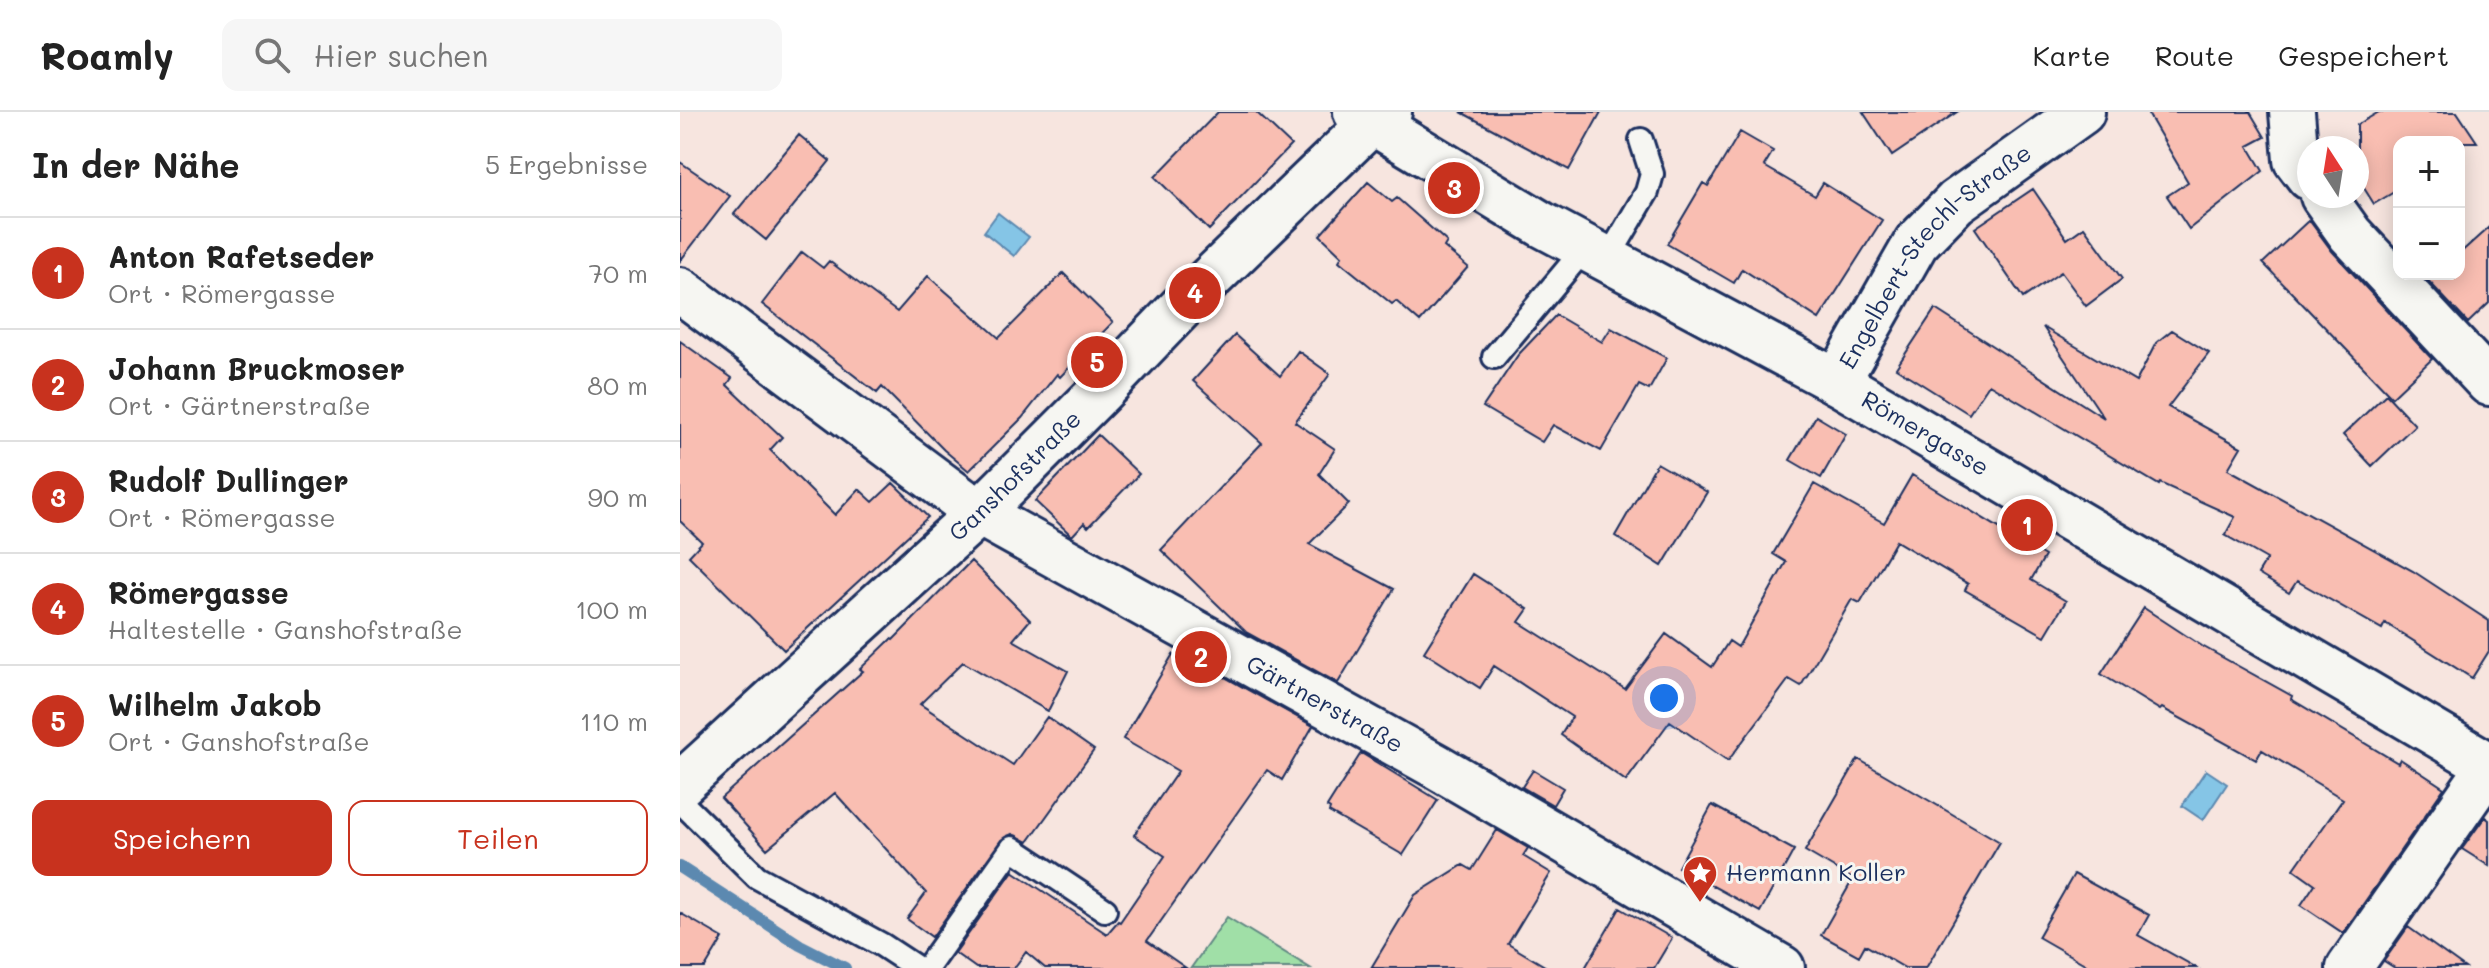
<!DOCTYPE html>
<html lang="de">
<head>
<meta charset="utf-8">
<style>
	:root { --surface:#fff; --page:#f6f6f6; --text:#222; --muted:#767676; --line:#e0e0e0; --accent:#c8321e }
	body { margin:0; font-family:Mali,sans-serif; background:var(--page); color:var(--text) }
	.controls { position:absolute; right:24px; top:24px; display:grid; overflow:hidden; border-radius:16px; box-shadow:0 4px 20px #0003 }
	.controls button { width:72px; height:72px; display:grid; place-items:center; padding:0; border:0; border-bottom:2px solid var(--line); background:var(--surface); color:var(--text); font:40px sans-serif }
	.compass { position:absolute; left:1617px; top:24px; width:72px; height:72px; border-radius:50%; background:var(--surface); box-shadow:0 4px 20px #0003; rotate:348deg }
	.you { position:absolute; left:984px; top:586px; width:28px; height:28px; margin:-20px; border:6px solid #fff; border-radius:50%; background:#1a73e8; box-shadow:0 0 0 12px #1a73e833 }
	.badge { display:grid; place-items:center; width:52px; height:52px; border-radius:50%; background:var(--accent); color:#fff; font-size:26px; font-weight:700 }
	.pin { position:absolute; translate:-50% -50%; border:4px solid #fff; box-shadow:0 2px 8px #0006 }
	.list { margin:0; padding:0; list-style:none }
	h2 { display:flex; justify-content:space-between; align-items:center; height:104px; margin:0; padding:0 32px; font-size:34px }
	h2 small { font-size:26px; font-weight:400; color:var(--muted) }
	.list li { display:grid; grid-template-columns:52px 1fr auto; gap:24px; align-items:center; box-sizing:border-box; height:112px; padding:0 32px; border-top:2px solid var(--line) }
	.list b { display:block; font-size:30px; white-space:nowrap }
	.list p { margin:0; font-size:26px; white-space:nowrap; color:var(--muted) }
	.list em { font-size:26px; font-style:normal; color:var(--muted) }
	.actions { display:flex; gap:16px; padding:24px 32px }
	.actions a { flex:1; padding:18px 0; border:2px solid var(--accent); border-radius:16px; text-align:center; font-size:28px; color:var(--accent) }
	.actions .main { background:var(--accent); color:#fff }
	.icon { flex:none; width:44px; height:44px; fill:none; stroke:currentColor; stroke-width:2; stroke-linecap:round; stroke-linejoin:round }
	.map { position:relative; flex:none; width:1809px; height:856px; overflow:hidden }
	header { display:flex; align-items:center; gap:48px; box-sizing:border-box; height:112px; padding:0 40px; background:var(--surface); border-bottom:2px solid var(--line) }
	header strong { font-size:38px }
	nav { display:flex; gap:44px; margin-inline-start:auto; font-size:28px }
	.search { width:560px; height:72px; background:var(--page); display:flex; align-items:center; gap:20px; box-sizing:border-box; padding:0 28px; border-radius:16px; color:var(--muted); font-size:30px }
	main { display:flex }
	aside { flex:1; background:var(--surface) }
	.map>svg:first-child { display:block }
	.green { fill:#a0dfa7; stroke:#5e8782; stroke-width:2 }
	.water { fill:#85c5e6; stroke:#5b89b0; stroke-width:2 }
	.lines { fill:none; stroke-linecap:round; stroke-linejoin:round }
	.stream { stroke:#5b89b0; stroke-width:12 }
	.building { fill:#f9beb2; stroke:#1b2f5e; stroke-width:2 }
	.service-casing { stroke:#1b2f5e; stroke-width:28 }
	.minor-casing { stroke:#1b2f5e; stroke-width:50 }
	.service { stroke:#f6f6f2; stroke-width:22 }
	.minor { stroke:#f6f6f2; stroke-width:44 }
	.labels { text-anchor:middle; stroke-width:6; stroke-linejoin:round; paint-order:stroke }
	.street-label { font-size:24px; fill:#1b2f5e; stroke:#f6f6f2 }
	.poi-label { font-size:24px; fill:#1b2f5e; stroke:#f6f6f2; text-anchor:start }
</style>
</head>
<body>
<header>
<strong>Roamly</strong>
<div class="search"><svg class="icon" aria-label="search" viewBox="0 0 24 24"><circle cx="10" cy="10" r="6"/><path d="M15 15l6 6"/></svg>Hier suchen</div>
<nav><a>Karte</a><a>Route</a><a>Gespeichert</a></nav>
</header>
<main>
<aside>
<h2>In der Nähe<small>5 Ergebnisse</small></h2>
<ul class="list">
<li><span class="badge">1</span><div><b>Anton Rafetseder</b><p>Ort · Römergasse</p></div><em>70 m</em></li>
<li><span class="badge">2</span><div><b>Johann Bruckmoser</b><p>Ort · Gärtnerstraße</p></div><em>80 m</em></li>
<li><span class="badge">3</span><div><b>Rudolf Dullinger</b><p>Ort · Römergasse</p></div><em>90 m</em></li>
<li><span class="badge">4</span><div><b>Römergasse</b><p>Haltestelle · Ganshofstraße</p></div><em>100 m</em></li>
<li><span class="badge">5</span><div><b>Wilhelm Jakob</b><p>Ort · Ganshofstraße</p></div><em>110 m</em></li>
</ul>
<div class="actions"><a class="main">Speichern</a><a>Teilen</a></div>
</aside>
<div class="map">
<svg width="1809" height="856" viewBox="0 0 1809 856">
	<rect width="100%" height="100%" fill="#f7e5df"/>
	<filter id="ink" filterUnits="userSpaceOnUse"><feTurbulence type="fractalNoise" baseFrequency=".0125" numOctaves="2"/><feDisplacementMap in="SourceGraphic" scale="16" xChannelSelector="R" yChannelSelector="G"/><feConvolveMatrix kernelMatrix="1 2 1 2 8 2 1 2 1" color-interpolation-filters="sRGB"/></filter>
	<g filter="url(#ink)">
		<path class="green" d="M 547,805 L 630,856 L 511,856 Z"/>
		<path class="water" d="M 318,101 L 349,125 L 334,144 L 304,120 Z
			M 1526,658 L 1547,672 L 1523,708 L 1502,694 Z"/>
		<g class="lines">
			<path class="stream" d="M 0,755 L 120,833 L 165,856"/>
		</g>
		<path class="building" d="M 538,0 L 576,0 L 611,33 L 529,118 L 475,65 Z
			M 781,0 L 921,0 L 889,58 Z
			M 1183,0 L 1277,0 L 1212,44 Z
			M 1467,0 L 1570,0 L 1585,25 L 1568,34 L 1583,59 L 1509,117 L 1487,84 L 1508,70 Z
			M 1699,0 L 1777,0 L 1797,30 L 1719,30 L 1719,77 L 1694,92 L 1677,65 L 1677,13 Z
			M 1060,20 L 1093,39 L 1084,54 L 1135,84 L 1143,71 L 1202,108 L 1139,207 L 1062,157 L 1054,171 L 987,132 L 1023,71 L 1028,74 Z
			M 119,23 L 150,49 L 86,128 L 54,102 Z
			M 0,50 L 50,84 L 0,149 Z
			M 688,70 L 712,90 L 717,86 L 767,130 L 764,135 L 788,155 L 740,210 L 716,189 L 712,192 L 659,149 L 662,144 L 640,123 Z
			M 1353,77 L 1387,127 L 1404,115 L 1442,167 L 1406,194 L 1381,160 L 1343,186 L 1295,116 Z
			M 1629,108 L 1652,139 L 1752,247 L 1712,285 L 1583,151 Z
			M 1809,115 L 1809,191 L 1788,211 L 1742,162 L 1779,162 L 1779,142 Z
			M 122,140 L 143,156 L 149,149 L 217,200 L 248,164 L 319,226 L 383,161 L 433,210 L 380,265 L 377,262 L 342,306 L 289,359 L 264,338 L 202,275 L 197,281 L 82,192 Z
			M 1255,197 L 1424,306 L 1363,215 L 1456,270 L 1476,231 L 1492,218 L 1529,241 L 1488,295 L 1561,335 L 1548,357 L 1733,459 L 1809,509 L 1809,539 L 1792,566 L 1705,511 L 1702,517 L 1617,469 L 1609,481 L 1578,462 L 1587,447 L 1545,423 L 1555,405 L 1480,371 L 1479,373 L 1309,272 L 1289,302 L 1216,256 Z
			M 876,203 L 922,230 L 931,216 L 987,246 L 969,278 L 959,273 L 921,339 L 873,313 L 862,330 L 803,295 L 838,243 Z
			M 555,223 L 600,264 L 618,239 L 650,262 L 615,310 L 655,337 L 639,362 L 669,392 L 629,432 L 714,477 L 658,571 L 566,520 L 481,438 L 582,331 L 513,269 Z
			M 0,229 L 52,266 L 47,273 L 102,325 L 90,338 L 155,403 L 179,377 L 193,390 L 213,371 L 248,405 L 104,538 L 9,444 L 22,430 L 0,409 Z
			M 1706,282 L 1735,313 L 1692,354 L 1663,323 Z
			M 1136,304 L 1166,322 L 1141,366 L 1110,348 Z
			M 418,323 L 459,362 L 408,415 L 404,411 L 392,424 L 355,389 Z
			M 977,351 L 1027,380 L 982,454 L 935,424 Z
			M 1232,363 L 1365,444 L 1351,468 L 1386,489 L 1365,524 L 1285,478 L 1288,472 L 1216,429 L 1180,491 L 1172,487 L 1121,574 L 1109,567 L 1048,649 L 990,609 L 946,669 L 881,623 L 892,605 L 814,554 L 800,576 L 744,540 L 793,462 L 848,497 L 839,510 L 945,577 L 986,522 L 1032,555 L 1049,529 L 1058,535 L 1106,450 L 1093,442 L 1134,372 L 1204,411 Z
			M 291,449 L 350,508 L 333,528 L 388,559 L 368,599 L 283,550 L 240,592 L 333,653 L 367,605 L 414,638 L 348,730 L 332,722 L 321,728 L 252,825 L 227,807 L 246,781 L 155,681 L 87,737 L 41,686 L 183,559 L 180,557 L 211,527 L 213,528 Z
			M 1464,496 L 1522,534 L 1612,584 L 1611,587 L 1718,651 L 1720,647 L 1764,676 L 1663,821 L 1621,793 L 1635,772 L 1614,757 L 1663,687 L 1582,638 L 1576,648 L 1482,596 L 1480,598 L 1421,562 Z
			M 493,542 L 538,568 L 541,563 L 633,614 L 602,668 L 587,658 L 467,829 L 506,856 L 365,856 L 346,840 L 334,856 L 296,856 L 275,841 L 333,759 L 427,822 L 438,809 L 440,810 L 485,744 L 454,723 L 498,659 L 443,627 Z
			M 681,641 L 758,688 L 723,743 L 649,700 L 650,697 L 647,695 Z
			M 1178,647 L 1320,730 L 1246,856 L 1225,856 L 1185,833 L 1179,844 L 1141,823 L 1173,767 L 1125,739 Z
			M 853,658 L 883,676 L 873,693 L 842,675 Z
			M 1032,693 L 1114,738 L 1080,800 L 998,755 Z
			M 1805,705 L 1809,708 L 1809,754 L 1782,737 Z
			M 817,718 L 848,736 L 843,744 L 871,761 L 828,832 L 868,856 L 691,856 L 735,783 L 783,753 L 792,758 Z
			M 1394,762 L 1469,803 L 1458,823 L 1517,856 L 1412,856 L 1358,825 Z
			M 940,796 L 992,826 L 974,856 L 905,856 Z
			M 0,801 L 43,826 L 25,856 L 0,856 Z
			M 1728,815 L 1785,856 L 1715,856 L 1704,849 Z"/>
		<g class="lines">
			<g class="service-casing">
				<path id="service" d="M 927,148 L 967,80 L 972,62 L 961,28
					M 814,245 L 905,136
					M 0,689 L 77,765 L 202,833 L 237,856
					M 247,856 L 332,736 L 425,798"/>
			</g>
			<g class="minor-casing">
				<g id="minor">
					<path id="s1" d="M 676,0 L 861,112 L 1157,270 L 1809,653"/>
					<path d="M 1612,0 L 1616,48 L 1629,65"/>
					<path d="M 1643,84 L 1670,122 L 1809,271"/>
					<path id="s2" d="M 0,178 L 299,401 L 756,654 L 1102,856"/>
					<path id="s3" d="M 1157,270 L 1236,131 L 1276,90 L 1402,0"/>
					<path id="s4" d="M 0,673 L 299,401 L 421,279 L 515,181 L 693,9 L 709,0"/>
					<path d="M 1669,856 L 1809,655"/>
				</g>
			</g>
			<use href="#service" class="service"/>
			<use href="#minor" class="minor"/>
		</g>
	</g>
	<defs>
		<g id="sight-pin" transform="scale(1.8)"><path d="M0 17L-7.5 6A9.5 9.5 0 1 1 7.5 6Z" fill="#c8321e" stroke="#f6f6f2"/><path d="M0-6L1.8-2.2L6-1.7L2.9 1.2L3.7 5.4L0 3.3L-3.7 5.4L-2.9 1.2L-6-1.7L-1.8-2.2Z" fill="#fff"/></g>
	</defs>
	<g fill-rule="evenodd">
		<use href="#sight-pin" x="1020" y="761"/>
	</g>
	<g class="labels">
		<g class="street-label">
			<text dy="8" stroke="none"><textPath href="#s3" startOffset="162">Engelbert-Stechl-Straße</textPath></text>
			<text dy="8" stroke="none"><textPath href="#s1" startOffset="654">Römergasse</textPath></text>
			<text dy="8" stroke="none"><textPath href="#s4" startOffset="456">Ganshofstraße</textPath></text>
			<text dy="8" stroke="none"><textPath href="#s2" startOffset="768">Gärtnerstraße</textPath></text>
		</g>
		<g class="poi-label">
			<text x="1046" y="769">Hermann Koller</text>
		</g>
	</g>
</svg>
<div class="controls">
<button>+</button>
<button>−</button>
</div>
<svg class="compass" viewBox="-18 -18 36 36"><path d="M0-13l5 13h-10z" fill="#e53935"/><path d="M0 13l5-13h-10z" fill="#767676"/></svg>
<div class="you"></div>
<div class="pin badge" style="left:1347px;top:413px">1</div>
<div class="pin badge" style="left:521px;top:545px">2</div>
<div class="pin badge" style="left:774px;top:76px">3</div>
<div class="pin badge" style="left:515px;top:181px">4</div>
<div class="pin badge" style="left:417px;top:250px">5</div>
</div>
</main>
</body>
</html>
